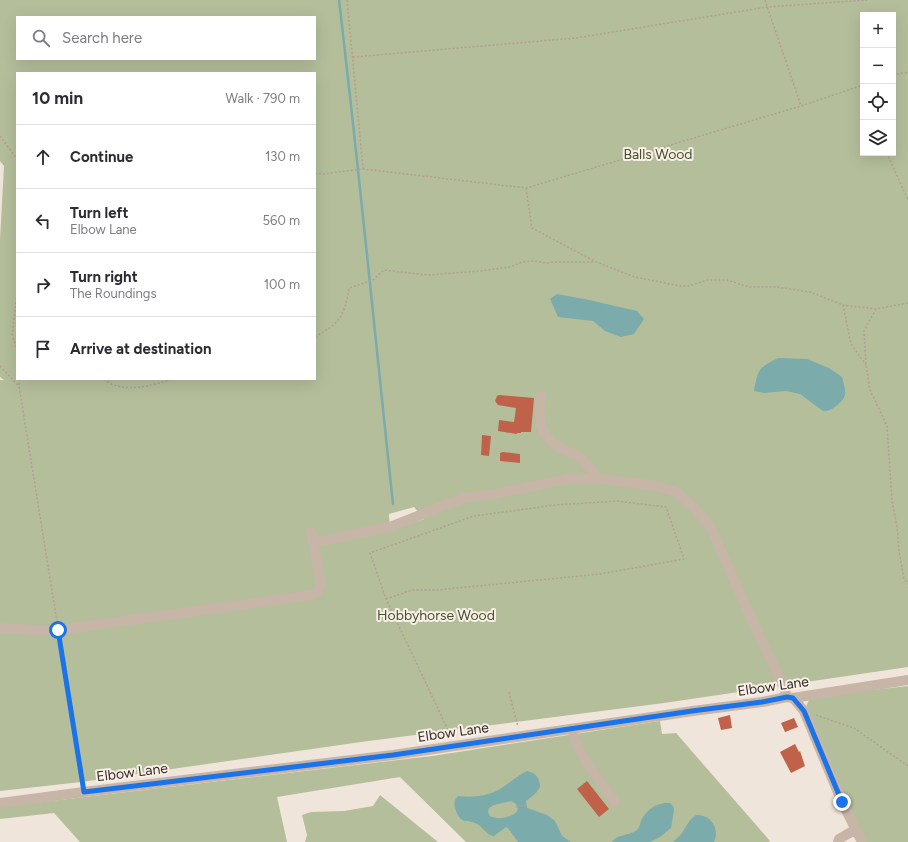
<!DOCTYPE html>
<html lang="en">
<head>
<meta charset="utf-8">
<style>
	:root { --surface:#fff; --page:#f7f7f7; --text:#2b2b33; --muted:#7c7c81; --line:#e1e1e2 }
	body { margin:0; font-family:Figtree,sans-serif; background:var(--page); color:var(--text) }
	.controls { position:absolute; right:12px; top:12px; display:grid; overflow:hidden; border-radius:0px; box-shadow:0 4px 16px #0002 }
	.controls button { width:36px; height:36px; display:grid; place-items:center; padding:0; border:0; border-bottom:1px solid var(--line); background:var(--surface); color:var(--text); font:20px sans-serif }
	.stop { position:absolute; width:12px; height:12px; margin:-9px; border:3px solid #1a73e8; border-radius:50%; background:#fff }
	.stop.end { background:#1a73e8; border-color:#fff; box-shadow:0 1px 4px #0008 }
	.list { margin:0; padding:0; list-style:none }
	h2 { display:flex; justify-content:space-between; align-items:center; height:52px; margin:0; padding:0 16px; font-size:17px }
	h2 small { font-size:13px; font-weight:400; color:var(--muted) }
	.list li { display:grid; grid-template-columns:26px 1fr auto; gap:12px; align-items:center; box-sizing:border-box; height:64px; padding:0 16px; border-top:1px solid var(--line) }
	.list b { display:block; font-size:15px; white-space:nowrap }
	.list p { margin:0; font-size:13px; white-space:nowrap; color:var(--muted) }
	.list em { font-size:13px; font-style:normal; color:var(--muted) }
	.icon { flex:none; width:22px; height:22px; fill:none; stroke:currentColor; stroke-width:2; stroke-linecap:round; stroke-linejoin:round }
	.map { position:relative; flex:none; width:908px; height:842px; overflow:hidden }
	.search { position:absolute; background:var(--surface); box-shadow:0 4px 16px #0002; left:16px; top:16px; width:300px; height:44px; display:flex; align-items:center; gap:10px; box-sizing:border-box; padding:0 14px; border-radius:0px; color:var(--muted); font-size:15px }
	.panel { position:absolute; background:var(--surface); box-shadow:0 4px 16px #0002; left:16px; top:72px; width:300px; height:308px; border-radius:0px }
	.map>svg:first-child { display:block }
	.green { fill:#b4be9b; fill-rule:evenodd }
	.water { fill:#7babab; fill-rule:evenodd }
	.lines { fill:none; stroke-linecap:round; stroke-linejoin:round }
	.stream { stroke:#7babab; stroke-width:2.5 }
	.building { fill:#bf6249 }
	.path { stroke:#b39f91; stroke-width:1.5; stroke-dasharray:2 2; stroke-linecap:butt }
	.minor { stroke:#c7b5a7; stroke-width:10 }
	.route { stroke:#1a73e8; stroke-width:5 }
	.labels { text-anchor:middle; stroke-width:4; stroke-linejoin:round; paint-order:stroke }
	.park-label { font-size:14px; fill:#45512c; stroke:#f8efe6 }
	.street-label { font-size:14px; fill:#342b27; stroke:#f8efe6 }
</style>
</head>
<body>
<div class="map">
<svg width="908" height="842" viewBox="0 0 908 842">
	<rect width="100%" height="100%" fill="#f0e5da"/>
	<path class="green" d="M 0,0 L 908,0 L 908,667 L 664,703 L 361,742 L 81,782 L 0,791 L 0,380 L 4,380 L 0,377 L 0,240 L 4,166 L 0,161 ZM 863,15 L 893,15 L 893,153 L 863,153 ZM 17,17 L 315,17 L 315,59 L 17,59 ZM 17,73 L 315,73 L 315,379 L 17,379 ZM 414,507 L 424,519 L 390,531 L 389,514 Z
		M 908,686 L 908,842 L 865,842 L 847,800 L 809,722 L 806,707 L 810,697 Z
		M 660,721 L 662,734 L 676,733 L 770,841 L 769,842 L 466,842 L 400,777 L 277,797 L 287,842 L 80,842 L 54,813 L 0,819 L 0,807 L 432,756 Z
		M 380,795 L 438,842 L 305,842 L 307,835 L 302,815 L 311,812 L 344,811 L 373,806 Z"/>
	<path class="water" d="M 557,294 L 589,300 L 637,311 L 644,319 L 634,334 L 621,337 L 605,331 L 593,321 L 558,317 L 550,299 Z
		M 778,358 L 807,359 L 829,368 L 842,377 C 843,382 846,389 845,394 C 844,402 831,412 823,411 L 800,394 L 786,391 L 764,393 L 754,391 C 758,368 759,368 778,358 Z
		M 527,771 C 536,773 540,778 540,787 L 536,793 L 526,801 L 527,808 L 547,815 L 555,821 L 562,836 L 571,842 L 518,842 L 508,828 L 506,827 L 494,836 C 487,835 484,829 479,825 C 466,817 461,827 455,808 C 454,803 454,800 458,796 C 475,798 492,796 506,785 C 513,780 519,775 527,771 ZM 511,801 C 531,811 502,823 490,816 L 488,812 L 489,808 L 494,805 Z
		M 664,803 L 670,803 L 673,806 L 674,810 L 671,828 L 660,837 L 650,842 L 612,842 C 617,834 629,836 637,830 C 640,827 640,823 642,819 C 647,810 654,805 664,803 Z
		M 696,815 C 711,814 720,829 714,842 L 673,842 C 676,839 680,836 682,833 C 687,825 689,820 696,815 Z"/>
	<g class="lines">
		<path class="stream" d="M 339,0 C 359,168 375,336 393,504"/>
	</g>
	<path class="building" d="M 499,395 L 534,398 L 531,432 L 521,432 L 521,433 L 517,433 L 517,434 L 498,431 L 499,420 L 514,422 L 516,408 L 498,405 L 495,401 L 497,396 Z
		M 482,435 L 491,436 L 489,456 L 481,455 Z
		M 503,452 L 520,454 L 520,463 L 500,461 L 500,453 Z
		M 730,715 L 732,728 L 721,730 L 718,718 Z
		M 794,718 L 798,727 L 785,732 L 781,723 Z
		M 795,744 L 799,752 L 800,751 L 805,766 L 791,773 L 780,752 Z
		M 587,781 L 609,809 L 599,817 L 577,789 Z"/>
	<g class="lines">
		<path class="path" d="M 347,0 L 363,169
			M 765,0 L 801,106
			M 353,57 L 576,38 L 767,7 L 867,0
			M 893,75 L 908,72
			M 0,136 L 17,159
			M 887,153 L 908,200
			M 315,173 L 324,174 L 363,169 L 526,188 L 801,106 L 863,85
			M 526,188 L 532,228 L 596,262 L 635,277 L 680,286 L 689,286 L 707,280 L 727,280 L 749,287 L 777,287 L 810,292 L 843,305 L 876,309 L 908,303
			M 17,294 L 12,335 L 17,348
			M 843,305 L 851,344 L 866,365
			M 876,309 L 864,331 L 866,365 L 870,390 L 887,426 L 892,501 L 897,526 L 899,551 L 904,579 L 908,584
			M 315,337 C 339,324 345,315 349,288 L 373,280 L 384,270 L 428,275 L 480,271 L 510,267 L 522,262 L 534,261 L 547,263 L 556,262 L 595,262
			M 0,366 L 19,386
			M 20,379 L 19,386 L 57,622
			M 104,379 C 122,395 153,385 173,379
			M 386,599 L 412,590 L 437,590 L 600,574 L 684,559 L 666,507 L 617,501 L 555,505 L 474,516 L 370,553 L 386,599 L 451,736
			M 59,639 L 82,784
			M 509,692 L 518,727
			M 816,715 L 854,728 L 908,766
			M 516,807 L 527,805"/>
		<path class="minor" d="M 541,396 C 538,422 538,435 562,449 C 568,452 574,453 579,457 C 587,462 592,471 597,479
			M 313,543 L 390,527 L 463,498 L 490,495 L 569,479 L 597,479 L 651,485 L 676,492 L 695,508 L 712,530 L 755,627 L 783,685 L 787,697
			M 0,628 L 52,631 L 313,595 C 318,592 321,589 321,583 L 311,532
			M 793,698 L 804,711 L 842,802 L 862,842
			M 572,729 L 578,748 L 586,762 L 615,802
			M 0,803 L 84,792 L 393,755 L 693,711 L 762,702 L 787,697 L 793,698 L 908,680
			M 838,842 L 839,839 L 856,829"/>
	</g>
	<g class="lines">
		<path class="route" d="M 58,630 L 84,792 L 393,755 L 692,711 L 762,702 L 787,697 L 793,698 L 804,711 L 842,802"/>
	</g>
	<g class="labels">
		<g class="park-label">
			<text x="658" y="159">Balls Wood</text>
			<text x="436" y="620">Hobbyhorse Wood</text>
		</g>
		<g class="street-label">
			<text transform="translate(773 686) rotate(-8)" y="5">Elbow Lane</text>
			<text transform="translate(453 732) rotate(-8)" y="5">Elbow Lane</text>
			<text transform="translate(132 772) rotate(-7)" y="5">Elbow Lane</text>
		</g>
	</g>
</svg>
<div class="controls">
<button>+</button>
<button>−</button>
<button><svg class="icon" aria-label="locate" viewBox="0 0 24 24"><circle cx="12" cy="12" r="6"/><path d="M12 2v4M12 18v4M2 12h4M18 12h4"/></svg></button>
<button><svg class="icon" aria-label="layers" viewBox="0 0 24 24"><path d="M12 4l9 5-9 5-9-5zM3 14l9 5 9-5"/></svg></button>
</div>
<div class="stop" style="left:58px;top:630px"></div>
<div class="stop end" style="left:842px;top:802px"></div>
<div class="search"><svg class="icon" aria-label="search" viewBox="0 0 24 24"><circle cx="10" cy="10" r="6"/><path d="M15 15l6 6"/></svg>Search here</div>
<section class="panel">
<h2>10 min<small>Walk · 790 m</small></h2>
<ul class="list">
<li><svg class="icon" aria-label="ahead" viewBox="0 0 24 24"><path d="M12 20V5M6 11l6-6 6 6"/></svg><div><b>Continue</b></div><em>130 m</em></li>
<li><svg class="icon" aria-label="left" viewBox="0 0 24 24"><path d="M17 20v-9H6M10 6l-5 5 5 5"/></svg><div><b>Turn left</b><p>Elbow Lane</p></div><em>560 m</em></li>
<li><svg class="icon" aria-label="right" viewBox="0 0 24 24"><path d="M7 20v-9h11M14 6l5 5-5 5"/></svg><div><b>Turn right</b><p>The Roundings</p></div><em>100 m</em></li>
<li><svg class="icon" aria-label="arrive" viewBox="0 0 24 24"><path d="M6 21V4h12l-3 4 3 4H6"/></svg><div><b>Arrive at destination</b></div></li>
</ul>
</section>
</div>
</body>
</html>
